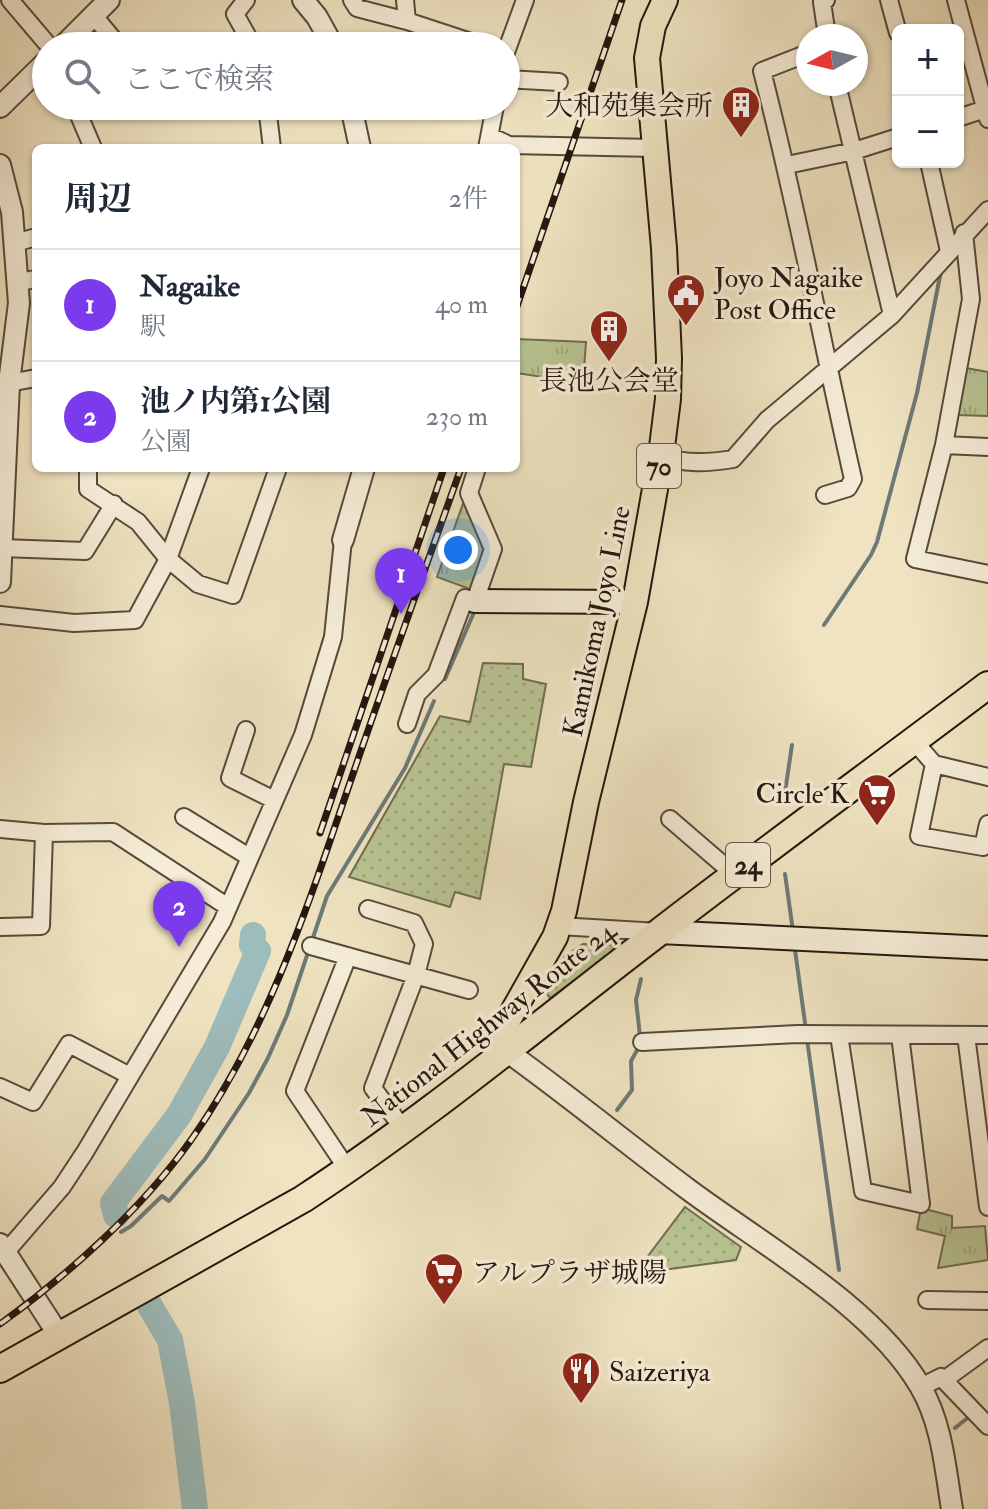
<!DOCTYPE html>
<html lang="ja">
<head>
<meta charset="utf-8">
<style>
	:root { --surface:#fff; --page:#f6f6f7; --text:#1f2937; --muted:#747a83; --line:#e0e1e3; --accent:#7c3aed }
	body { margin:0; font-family:"IM FELL Double Pica","Noto Serif JP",serif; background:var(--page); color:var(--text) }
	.controls { position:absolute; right:24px; top:24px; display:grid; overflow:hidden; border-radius:12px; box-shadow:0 2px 6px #0004 }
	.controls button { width:72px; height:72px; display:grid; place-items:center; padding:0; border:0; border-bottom:2px solid var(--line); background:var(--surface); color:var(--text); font:40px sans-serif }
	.compass { position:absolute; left:796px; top:24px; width:72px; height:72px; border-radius:50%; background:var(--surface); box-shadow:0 2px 6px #0004; rotate:262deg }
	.you { position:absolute; left:458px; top:550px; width:28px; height:28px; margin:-20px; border:6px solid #fff; border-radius:50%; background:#1a73e8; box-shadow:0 0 0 12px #1a73e833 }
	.badge { display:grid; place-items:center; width:52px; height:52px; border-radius:50%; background:var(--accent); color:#fff; font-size:26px; font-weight:700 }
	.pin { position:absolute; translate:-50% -66px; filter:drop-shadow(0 2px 4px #0008) }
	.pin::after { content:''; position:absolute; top:42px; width:28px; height:24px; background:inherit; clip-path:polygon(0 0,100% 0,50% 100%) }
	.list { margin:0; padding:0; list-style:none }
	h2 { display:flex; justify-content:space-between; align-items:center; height:104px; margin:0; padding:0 32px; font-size:34px }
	h2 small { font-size:26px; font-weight:400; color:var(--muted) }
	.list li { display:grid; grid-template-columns:52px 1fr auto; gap:24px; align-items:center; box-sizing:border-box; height:112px; padding:0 32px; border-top:2px solid var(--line) }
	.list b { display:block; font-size:30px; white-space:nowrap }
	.list p { margin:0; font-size:26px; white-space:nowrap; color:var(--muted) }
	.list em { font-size:26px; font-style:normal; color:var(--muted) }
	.icon { flex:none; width:44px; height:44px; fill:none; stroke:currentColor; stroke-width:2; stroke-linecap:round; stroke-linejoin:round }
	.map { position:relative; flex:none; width:988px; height:1509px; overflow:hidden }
	.search { position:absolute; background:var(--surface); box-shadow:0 2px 6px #0004; left:32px; top:32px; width:488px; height:88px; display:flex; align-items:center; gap:20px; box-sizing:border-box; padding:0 28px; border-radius:44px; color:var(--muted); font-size:30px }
	.panel { position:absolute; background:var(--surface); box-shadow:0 2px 6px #0004; left:32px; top:144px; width:488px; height:328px; border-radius:12px }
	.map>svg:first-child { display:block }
	.grass { fill:url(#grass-dots); stroke:#6f6d51; stroke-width:2 }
	.park { fill:url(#park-tufts); stroke:#6f6d51; stroke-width:2 }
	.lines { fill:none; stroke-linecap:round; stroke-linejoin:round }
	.stream { stroke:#6d7a77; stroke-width:4 }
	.river { stroke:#9dbcbc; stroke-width:26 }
	.minor-casing { stroke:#58493c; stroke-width:20 }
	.tertiary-casing { stroke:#58493c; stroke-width:24 }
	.secondary-casing { stroke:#25160f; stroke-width:26 }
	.primary-casing { stroke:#25160f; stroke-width:28 }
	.trunk-casing { stroke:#25160f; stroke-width:30 }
	.minor { stroke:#f5edd7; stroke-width:16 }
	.tertiary { stroke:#f5edd7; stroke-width:20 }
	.secondary { stroke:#f5edd7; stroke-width:22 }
	.primary { stroke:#efe3c1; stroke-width:24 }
	.trunk { stroke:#efe3c1; stroke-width:26 }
	.rail-casing { stroke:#25160f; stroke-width:7 }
	.rail { stroke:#f5edd7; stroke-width:4; stroke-dasharray:12; stroke-linecap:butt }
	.labels { text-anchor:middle; stroke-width:7; stroke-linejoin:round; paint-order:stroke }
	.shield { fill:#f5edd7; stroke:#63564b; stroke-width:2 }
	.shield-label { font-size:26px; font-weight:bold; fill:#25160f }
	.poi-label { font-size:28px; fill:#25160f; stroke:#f5edd7; text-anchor:start }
	.street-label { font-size:28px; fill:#25160f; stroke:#f5edd7 }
</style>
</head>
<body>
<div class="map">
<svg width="988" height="1509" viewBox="0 0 988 1509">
	<defs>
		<pattern id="grass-dots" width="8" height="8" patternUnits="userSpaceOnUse" patternTransform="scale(2)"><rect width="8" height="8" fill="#b9c493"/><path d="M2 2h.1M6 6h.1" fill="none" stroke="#9fa87e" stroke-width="1.8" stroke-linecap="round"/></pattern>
		<pattern id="park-tufts" width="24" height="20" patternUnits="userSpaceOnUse" patternTransform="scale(2)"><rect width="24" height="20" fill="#b9c493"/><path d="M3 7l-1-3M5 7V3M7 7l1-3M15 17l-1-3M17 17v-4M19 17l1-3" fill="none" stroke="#9fa87e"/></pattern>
	</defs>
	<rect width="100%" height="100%" fill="#efe3c1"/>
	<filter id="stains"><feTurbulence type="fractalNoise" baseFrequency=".0025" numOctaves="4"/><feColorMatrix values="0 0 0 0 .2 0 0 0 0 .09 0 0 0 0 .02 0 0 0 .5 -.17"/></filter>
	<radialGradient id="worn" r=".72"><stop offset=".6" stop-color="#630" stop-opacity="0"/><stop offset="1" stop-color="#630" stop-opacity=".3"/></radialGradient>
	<path class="grass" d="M 483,663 L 523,664 L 523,679 L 546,684 L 531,767 L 504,764 L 480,899 L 455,892 L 450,907 L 349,877 L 440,716 L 470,722 Z
		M 583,944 L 617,945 L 620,948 L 550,998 L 547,994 L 565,956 Z
		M 685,1207 L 741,1247 L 736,1260 L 648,1272 L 642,1264 Z"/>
	<path class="park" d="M 516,339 L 586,342 L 583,383 L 516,373 Z
		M 966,368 L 988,372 L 988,416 L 957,415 Z
		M 466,495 L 488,549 L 475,591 L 437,577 Z
		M 921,1208 L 952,1216 L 952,1228 L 985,1226 L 988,1260 L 938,1268 L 945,1236 L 917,1229 Z"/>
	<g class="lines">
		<path class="stream" d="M 824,625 L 871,555 L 877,542 L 917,393 L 941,271
			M 445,679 L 475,610
			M 784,799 L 792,745
			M 785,874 L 793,931
			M 795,950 L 806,1030
			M 640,1036 L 636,1000 L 641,979
			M 807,1039 L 839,1270
			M 617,1110 L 632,1090 L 631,1061 L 640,1045
			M 121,1232 L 131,1226 L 162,1196 L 169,1201 L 205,1159 L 249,1093 L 268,1058 L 287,1015 L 327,896 L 405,768 L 434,701
			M 955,1428 L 970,1416"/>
		<path class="river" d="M 116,1215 L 113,1203 L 179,1115 L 217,1047 L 258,951 L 252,945 L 253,935
			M 150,1306 L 170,1340 L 182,1403 L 195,1509"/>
		<g class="minor-casing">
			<path id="minor" d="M 10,0 L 49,46
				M 246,0 L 235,14 L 253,46
				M 352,0 L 357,8 L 407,21
				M 405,0 L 407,21 L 483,46
				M 826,0 L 822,2 L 827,36
				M 889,0 L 898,33
				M 956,0 L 988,119
				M 94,16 L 119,46
				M 506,52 L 525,0
				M 808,53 L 762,71 C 797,206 822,343 853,479 L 848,488 L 825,495
				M 506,79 L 559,82
				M 837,84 L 892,315
				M 75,106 L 93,148
				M 267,106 L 272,148
				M 958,118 L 988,108
				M 490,136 L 509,145 L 654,148
				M 487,148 L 495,106
				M 929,162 L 949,251
				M 787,165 L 854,151 L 898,137
				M 964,233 L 971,299 L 944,445 L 915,559 L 988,574
				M 15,243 L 36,237
				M 19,282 L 36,279
				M 9,383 L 36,378
				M 944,445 L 988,447
				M 661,455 C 683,465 709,463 733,459 L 767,420 L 892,315 L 988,210
				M 88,468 L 88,489 L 138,522 L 168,559 L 198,584 L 233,595 L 278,468
				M 2,548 L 85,551 L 114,504
				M 0,615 L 74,623 L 135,620 L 168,559 L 201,468
				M 407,724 L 417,694 L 436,675 L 465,598 L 475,601 L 493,549 L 469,493 L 477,468
				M 246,730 L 230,778 L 274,800
				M 914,741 L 934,764 L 988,777
				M 934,764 L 919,836 L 983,847 L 988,824
				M 184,817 L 249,857
				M 670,819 L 735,875
				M 0,829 L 44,833 L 113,832 L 228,907
				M 368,909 L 414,923 L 424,944 L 416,975 L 373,1088 L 404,1130
				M 559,926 L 659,932
				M 0,927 L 41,926 L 44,833
				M 311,946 L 469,990
				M 348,956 L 295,1091 L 348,1170
				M 839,1035 L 863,1191 L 921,1204 L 900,1035
				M 966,1035 L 988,1207
				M 642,1042 L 798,1034 L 988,1035
				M 0,1087 L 33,1102 L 69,1044 L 130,1076
				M 5,1253 L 62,1187 L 85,1152 L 222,922 L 303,735 L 333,637 L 343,540
				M 927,1300 L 988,1301
				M 944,1380 L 988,1348
				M 921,1387 L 941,1377 L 988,1426"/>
		</g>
		<g class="tertiary-casing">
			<path id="tertiary" d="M 303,0 L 317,17 L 333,46
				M 63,46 L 109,0
				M 351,106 L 360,148
				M 0,107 L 46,62
				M 0,165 L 12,212 L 19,303 L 9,383 L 0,582
				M 343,540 L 364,468
				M 505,1050 C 568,1095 627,1144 689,1190 C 763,1245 874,1307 920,1386 C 942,1423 945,1467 952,1509
				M 0,1244 L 60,1337"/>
		</g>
		<g class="secondary-casing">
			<path id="secondary" d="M 475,601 L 635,602
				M 659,932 L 988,948"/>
		</g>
		<g class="primary-casing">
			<path id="primary" d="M 505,1050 L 503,1029 L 555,937 L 564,911 L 586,802 L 635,602 L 661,455 L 668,399 L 669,358 L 664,248 L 647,58 L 653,26 L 665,0"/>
		</g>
		<g class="trunk-casing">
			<path id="trunk" d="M 0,1369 L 303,1199 C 427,1118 540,1023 658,933 C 767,849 878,768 988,685"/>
		</g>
		<use href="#minor" class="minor"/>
		<use href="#tertiary" class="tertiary"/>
		<use href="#secondary" class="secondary"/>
		<use href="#primary" class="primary"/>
		<use href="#trunk" class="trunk"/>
		<g class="rail-casing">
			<path id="rail" d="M 516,309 L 622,0
				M 320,833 L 444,468
				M 0,1324 C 68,1275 143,1208 191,1140 C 270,1028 310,899 354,771 C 389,669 425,569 461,468"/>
		</g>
		<use href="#rail" class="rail"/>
	</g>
	<defs>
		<g id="building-pin" transform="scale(2)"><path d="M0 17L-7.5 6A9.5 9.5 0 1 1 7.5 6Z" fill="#8f2418" stroke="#f5edd7"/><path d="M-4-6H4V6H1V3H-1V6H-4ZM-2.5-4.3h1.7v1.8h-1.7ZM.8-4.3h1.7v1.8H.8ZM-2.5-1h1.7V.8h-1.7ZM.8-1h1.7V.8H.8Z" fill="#fff"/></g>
		<g id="civic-pin" transform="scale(2)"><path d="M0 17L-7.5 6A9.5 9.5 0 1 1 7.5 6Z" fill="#8f2418" stroke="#f5edd7"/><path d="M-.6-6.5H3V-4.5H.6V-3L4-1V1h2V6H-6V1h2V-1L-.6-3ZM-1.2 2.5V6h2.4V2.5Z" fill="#fff"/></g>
		<g id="supermarket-pin" transform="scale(2)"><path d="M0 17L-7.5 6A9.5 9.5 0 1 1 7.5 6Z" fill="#8f2418" stroke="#f5edd7"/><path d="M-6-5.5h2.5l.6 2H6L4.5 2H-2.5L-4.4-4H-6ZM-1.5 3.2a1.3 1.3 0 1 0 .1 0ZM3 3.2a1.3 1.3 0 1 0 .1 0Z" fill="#fff"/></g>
		<g id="restaurant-pin" transform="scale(2)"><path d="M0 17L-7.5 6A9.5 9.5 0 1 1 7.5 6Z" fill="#8f2418" stroke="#f5edd7"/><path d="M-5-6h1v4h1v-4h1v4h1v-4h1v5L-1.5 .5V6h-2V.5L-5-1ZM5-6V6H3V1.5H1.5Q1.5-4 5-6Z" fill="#fff"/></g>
	</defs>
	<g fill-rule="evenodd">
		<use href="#building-pin" x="741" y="105"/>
		<use href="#civic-pin" x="686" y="293"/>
		<use href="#building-pin" x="609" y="329"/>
		<use href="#supermarket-pin" x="877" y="793"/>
		<use href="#supermarket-pin" x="444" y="1272"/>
		<use href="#restaurant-pin" x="581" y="1371"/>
	</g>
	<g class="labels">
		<g class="shield">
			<rect x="637" y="444" width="44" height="44" rx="6"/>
			<rect x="726" y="843" width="44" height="44" rx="6"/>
		</g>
		<g class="shield-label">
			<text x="659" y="475">70</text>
			<text x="748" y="874">24</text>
		</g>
		<g class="poi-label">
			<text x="713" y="115" text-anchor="end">大和苑集会所</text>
			<text x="714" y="287">Joyo Nagaike<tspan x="714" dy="32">Post Office</tspan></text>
			<text x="609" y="390" text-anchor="middle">長池公会堂</text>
			<text x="849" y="803" text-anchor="end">Circle K</text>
			<text x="472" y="1282">アルプラザ城陽</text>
			<text x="609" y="1381">Saizeriya</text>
		</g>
		<g class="street-label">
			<text transform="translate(596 621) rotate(-78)" y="10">Kamikoma Joyo Line</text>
			<text transform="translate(488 1023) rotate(-38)" y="10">National Highway Route 24</text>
		</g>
	</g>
	<rect width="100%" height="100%" filter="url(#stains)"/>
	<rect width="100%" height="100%" fill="url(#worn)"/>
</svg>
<div class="controls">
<button>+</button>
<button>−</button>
</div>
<svg class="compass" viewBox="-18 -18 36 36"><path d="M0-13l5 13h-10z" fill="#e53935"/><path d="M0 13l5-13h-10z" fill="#747a83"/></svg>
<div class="you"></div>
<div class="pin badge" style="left:401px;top:614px">1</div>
<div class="pin badge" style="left:179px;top:947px">2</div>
<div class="search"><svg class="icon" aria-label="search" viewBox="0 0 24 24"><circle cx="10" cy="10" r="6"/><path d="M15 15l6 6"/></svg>ここで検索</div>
<section class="panel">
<h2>周辺<small>2件</small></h2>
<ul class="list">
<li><span class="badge">1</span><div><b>Nagaike</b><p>駅</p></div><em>40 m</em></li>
<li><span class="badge">2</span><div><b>池ノ内第1公園</b><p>公園</p></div><em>230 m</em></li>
</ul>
</section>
</div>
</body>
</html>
